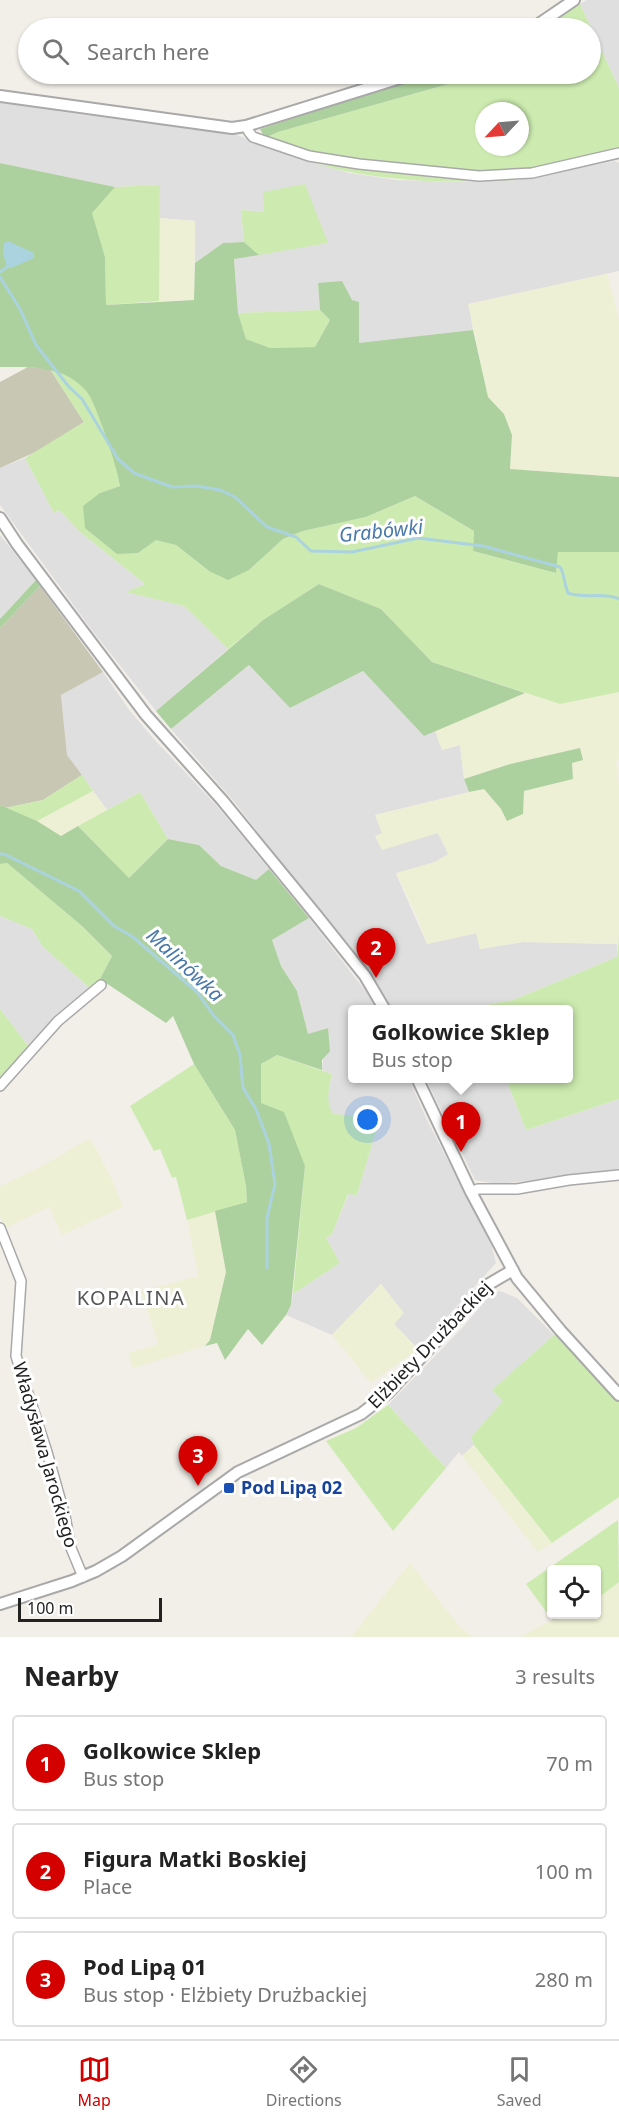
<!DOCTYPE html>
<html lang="en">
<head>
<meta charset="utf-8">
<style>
	:root { --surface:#fff; --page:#f2f2f2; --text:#222; --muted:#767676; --line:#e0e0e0; --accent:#d40000 }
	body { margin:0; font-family:"Noto Sans",sans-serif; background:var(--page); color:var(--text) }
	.controls { position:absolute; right:18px; bottom:18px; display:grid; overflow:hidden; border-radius:6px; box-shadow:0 2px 4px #0004 }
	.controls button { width:54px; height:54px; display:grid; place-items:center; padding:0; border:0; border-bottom:2px solid var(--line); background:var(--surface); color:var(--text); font:30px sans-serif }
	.compass { position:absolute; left:475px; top:102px; width:54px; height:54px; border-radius:50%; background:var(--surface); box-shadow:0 2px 4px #0004; rotate:244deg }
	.scale { position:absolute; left:18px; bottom:15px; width:144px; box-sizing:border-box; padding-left:6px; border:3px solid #222; border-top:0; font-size:16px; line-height:21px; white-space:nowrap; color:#222; -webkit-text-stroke:4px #fff; paint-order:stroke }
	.you { position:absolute; left:368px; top:1120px; width:21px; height:21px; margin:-15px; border:4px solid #fff; border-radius:50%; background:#1a73e8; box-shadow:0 0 0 9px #1a73e833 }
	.badge { display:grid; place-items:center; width:39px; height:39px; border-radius:50%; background:var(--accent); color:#fff; font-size:20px; font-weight:700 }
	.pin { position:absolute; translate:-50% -50px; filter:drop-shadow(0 2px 3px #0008) }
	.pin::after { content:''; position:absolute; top:32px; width:21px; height:18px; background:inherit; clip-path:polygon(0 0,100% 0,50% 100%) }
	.popup { position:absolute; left:348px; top:1005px; width:225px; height:78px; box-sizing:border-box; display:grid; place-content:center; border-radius:6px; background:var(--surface); filter:drop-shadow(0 2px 4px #0005); font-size:20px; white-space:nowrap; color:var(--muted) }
	.popup b { font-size:22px; color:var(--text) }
	.popup::after { content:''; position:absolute; left:50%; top:100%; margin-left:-12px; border:12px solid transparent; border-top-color:var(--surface) }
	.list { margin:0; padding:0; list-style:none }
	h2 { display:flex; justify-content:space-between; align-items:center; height:78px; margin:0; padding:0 24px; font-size:26px }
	h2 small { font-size:20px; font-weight:400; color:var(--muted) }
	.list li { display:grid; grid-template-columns:39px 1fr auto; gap:18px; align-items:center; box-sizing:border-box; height:96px; margin:0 12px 12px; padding:0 12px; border:2px solid var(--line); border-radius:6px }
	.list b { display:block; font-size:22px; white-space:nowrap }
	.list p { margin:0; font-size:20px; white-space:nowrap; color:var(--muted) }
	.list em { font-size:20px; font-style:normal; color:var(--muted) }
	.icon { flex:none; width:33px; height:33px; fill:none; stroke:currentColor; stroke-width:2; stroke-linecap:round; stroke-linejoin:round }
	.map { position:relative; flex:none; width:619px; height:1637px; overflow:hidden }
	.search { position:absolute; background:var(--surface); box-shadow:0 2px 4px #0004; left:18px; right:18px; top:18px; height:66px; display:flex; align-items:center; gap:15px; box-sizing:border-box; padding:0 21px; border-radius:33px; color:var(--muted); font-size:22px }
	.sheet { height:402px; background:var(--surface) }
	nav { display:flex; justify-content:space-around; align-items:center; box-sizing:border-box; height:84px; border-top:2px solid var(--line); background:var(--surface); font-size:16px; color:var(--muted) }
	nav a { display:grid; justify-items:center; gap:3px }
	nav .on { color:var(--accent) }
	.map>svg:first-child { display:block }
	.residential { fill:#e0dfdf }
	.construction { fill:#c7c7b4 }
	.farmland { fill:#eef0d5 }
	.grass { fill:#cdebb0; fill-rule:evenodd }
	.forest { fill:#add19e }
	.water { fill:#aad3df }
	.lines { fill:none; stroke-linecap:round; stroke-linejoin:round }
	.stream { stroke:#aad3df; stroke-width:3 }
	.minor-casing { stroke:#a9a9a9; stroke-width:12 }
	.tertiary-casing { stroke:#a9a9a9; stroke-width:14 }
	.minor { stroke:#fff; stroke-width:9 }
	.tertiary { stroke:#fff; stroke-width:10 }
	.transit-dot { fill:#1a4fb4; stroke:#fff; stroke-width:2 }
	.labels { text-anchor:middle; stroke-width:6; stroke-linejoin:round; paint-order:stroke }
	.street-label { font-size:18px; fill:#222; stroke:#fff }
	.transit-label { font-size:18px; font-weight:bold; fill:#164399; stroke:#fff; text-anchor:start }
	.water-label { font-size:20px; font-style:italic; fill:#4a7aab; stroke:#fff }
	.neighbourhood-label { font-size:20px; letter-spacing:1.5px; fill:#555; stroke:#fff }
</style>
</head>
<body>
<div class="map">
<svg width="619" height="1637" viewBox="0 0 619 1637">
	<rect width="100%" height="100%" fill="#f2efe9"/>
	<path class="residential" d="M 587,0 L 619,0 L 619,88 L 580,4 Z
		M 0,102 L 83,115 L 232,133 L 293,157 L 350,173 L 397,180 L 462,182 L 518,180 L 615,161 L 619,163 L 619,271 L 469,304 L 473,330 L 359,344 L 359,303 L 318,283 L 320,310 L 238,313 L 234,258 L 328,243 L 264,212 L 241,210 L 244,242 L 223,243 L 195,263 L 195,221 L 159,218 L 160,185 L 115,187 L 0,163 Z
		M 25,458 L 54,513 L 59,510 L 80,532 L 145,584 L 127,592 L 184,606 L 228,649 L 156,711 L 91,629 L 0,505 L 0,468 Z
		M 0,535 L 36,580 L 0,619 Z
		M 249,665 L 290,708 L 363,671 L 424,735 L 435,730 L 442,750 L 460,745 L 464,779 L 469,792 L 375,815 L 438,833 L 449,854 L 435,862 L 396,874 L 427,944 L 477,933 L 480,949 L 523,942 L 617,944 L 617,957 L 513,1000 L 466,1009 L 390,1009 L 345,944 L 236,804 L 171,729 Z
		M 103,672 L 130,711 L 153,738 L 216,805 L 269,869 L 256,880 L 221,866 L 199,845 L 168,839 L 140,792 L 107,810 L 67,755 L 61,695 Z
		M 0,916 L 32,929 L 43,947 L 90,988 L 58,1016 L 29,1047 L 0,1009 Z
		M 309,918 L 367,993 L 377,1009 L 353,1010 L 353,1078 L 409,1079 L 426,1118 L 492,1247 L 496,1263 L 418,1349 L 394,1324 L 381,1284 L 332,1335 L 286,1315 L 291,1305 L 293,1294 L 340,1263 L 326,1238 L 332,1234 L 349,1193 L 357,1195 L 378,1124 L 383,1121 L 333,1115 L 328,1107 L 328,1094 L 332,1074 L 322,1070 L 327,1028 L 308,1035 L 297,991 L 281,966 L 272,940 Z
		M 426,1079 L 506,1079 L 526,1130 L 619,1099 L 619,1172 L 497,1184 L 475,1180 Z
		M 500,1291 L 517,1298 L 554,1335 L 493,1390 L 504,1401 L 471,1437 L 474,1445 L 462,1456 L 459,1452 L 446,1468 L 388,1405 L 463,1327 L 491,1294 Z"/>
	<path class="construction" d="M 28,367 L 50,369 L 84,422 L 40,450 L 0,468 L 0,382 Z
		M 40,586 L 103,672 L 61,695 L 67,755 L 82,775 L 43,800 L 5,808 L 0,805 L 0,628 Z"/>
	<path class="farmland" d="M 159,218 L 195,221 L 194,300 L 159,301 Z
		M 607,274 L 619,319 L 619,477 L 510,469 L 512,435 L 504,414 L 488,397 L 468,304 Z
		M 619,692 L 619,759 L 616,761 L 619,785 L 619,937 L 617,944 L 523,942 L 480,949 L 476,933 L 427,944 L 418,919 L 396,873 L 435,862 L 448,854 L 438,833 L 382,850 L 375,836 L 382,833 L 375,815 L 484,789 L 501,809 L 507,821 L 524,791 L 573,779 L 572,763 L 580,748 L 510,764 L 464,779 L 460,745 L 442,750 L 435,730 L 525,693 L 560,704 Z
		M 93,791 L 107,810 L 61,837 L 37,821 Z
		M 90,1138 L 111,1177 L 123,1207 L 62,1235 L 49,1207 L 6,1228 L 0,1217 L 0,1186 L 40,1167 Z
		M 215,1211 L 226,1272 L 210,1340 L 205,1346 L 133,1368 L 128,1353 L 158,1344 L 141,1291 L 198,1276 L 187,1220 Z
		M 381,1284 L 404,1313 L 394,1324 L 418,1349 L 371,1383 L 332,1335 Z
		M 474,1445 L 552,1543 L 538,1552 L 462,1456 Z
		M 410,1563 L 459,1626 L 473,1637 L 351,1637 Z
		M 619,1582 L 619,1637 L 520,1637 L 552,1620 L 570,1618 L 575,1615 L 596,1614 L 597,1599 Z"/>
	<path class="grass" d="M 580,4 L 619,88 L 619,150 L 548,167 L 506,171 L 439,171 L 309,155 L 265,138 L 278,132 L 484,74 L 590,74 L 590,28 L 543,28 ZM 484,111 L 520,111 L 520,147 L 484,147 Z
		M 317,164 L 476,178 L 518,180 C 450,183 383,183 317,164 Z
		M 305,184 L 328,243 L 259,255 L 244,242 L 241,210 L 264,212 L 263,192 Z
		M 160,185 L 159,301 L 106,305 L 105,257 L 91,213 L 115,187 Z
		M 320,310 L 330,320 L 315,347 L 270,348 L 246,339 L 238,313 Z
		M 50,369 C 63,374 76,379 85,390 C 101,408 116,462 120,486 L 100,493 L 138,553 L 156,539 L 176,545 L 209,571 L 249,570 L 283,539 L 303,531 L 366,517 L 415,496 L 474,531 L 473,551 L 556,573 L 558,552 L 619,552 L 619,692 L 560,704 L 432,662 L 381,609 L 319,584 L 263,620 L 228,649 L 184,606 L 126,592 L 145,584 L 80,532 L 59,510 L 54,513 L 25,458 L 84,422 Z
		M 82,775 L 93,791 L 37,821 L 5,808 L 43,800 Z
		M 140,792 L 168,839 L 129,878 L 78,826 Z
		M 7,863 L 82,926 L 112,956 L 100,979 L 90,988 L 43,947 L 32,929 L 0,916 L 0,864 Z
		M 619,937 L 619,1099 L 526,1130 L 506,1079 L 569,1078 L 569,1010 L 466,1009 L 513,1000 L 617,957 Z
		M 0,1009 L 29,1047 L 0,1081 Z
		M 277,1055 L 332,1074 C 329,1088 325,1102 333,1114 L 357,1116 L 364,1112 L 383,1120 L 378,1124 L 357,1195 L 348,1194 L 332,1234 L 326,1238 L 340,1263 L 293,1294 L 305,1166 L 261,1103 L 261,1064 Z
		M 194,1064 L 235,1130 L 246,1186 L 247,1202 L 187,1220 L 176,1177 L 172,1178 L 160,1149 L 154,1151 L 130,1106 Z
		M 554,1335 L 561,1336 L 619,1399 L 619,1497 L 552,1543 L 474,1445 L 471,1437 L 503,1401 L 492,1390 Z
		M 388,1405 L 446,1468 L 393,1531 L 326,1441 L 356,1428 Z
		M 618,1520 L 619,1582 L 597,1599 L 596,1570 L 552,1570 L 552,1614 L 575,1615 L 570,1618 L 552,1620 L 526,1584 Z"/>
	<path class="forest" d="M 429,74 L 484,74 L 278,132 L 265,138 L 260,129 Z
		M 0,163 L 115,187 L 92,213 L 105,257 L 106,305 L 194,300 L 195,263 L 223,243 L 244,242 L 259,255 L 234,259 L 238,313 L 246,339 L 270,348 L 315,347 L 330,320 L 320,310 L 318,283 L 342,281 L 352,300 L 359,302 L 359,343 L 473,330 L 488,397 L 504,414 L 512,435 L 510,469 L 619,477 L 619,552 L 558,552 L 556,573 L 473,551 L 474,531 L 415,496 L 366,517 L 303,531 L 283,539 L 249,570 L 228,580 L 209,571 L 176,545 L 156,540 L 138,553 L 117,554 L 85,528 L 83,506 L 100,493 L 120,486 C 116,466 110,448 103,428 C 98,416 94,401 86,391 C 64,365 30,367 0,367 Z
		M 36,580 L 40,586 L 0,628 L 0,619 Z
		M 319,584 L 381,609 L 432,662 L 525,693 L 424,736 L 363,671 L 290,708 L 249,665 L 171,729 L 156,711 L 263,620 Z
		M 580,748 L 583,760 L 572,763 L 573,779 L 524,791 L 523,814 L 507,821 L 501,809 L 484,789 L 469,792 L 464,779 L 510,764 Z
		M 0,805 L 37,821 L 61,836 L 78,826 L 129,878 L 168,839 L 199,845 L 221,866 L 256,880 L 269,869 L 309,918 L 272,940 L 281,966 L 297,991 L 308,1034 L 328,1028 L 330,1051 L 322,1060 L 322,1070 L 277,1055 L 261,1064 L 261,1103 L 284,1112 L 305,1166 L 291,1305 L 286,1315 L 262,1345 L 248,1329 L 225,1360 L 217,1343 L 205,1346 L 210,1340 L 226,1272 L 215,1211 L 247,1202 L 246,1186 L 235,1130 L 194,1064 L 173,1016 L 166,1023 L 100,979 L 112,956 L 82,926 L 7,863 L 0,864 Z"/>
	<path class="water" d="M 8,241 L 34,253 L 34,258 L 11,268 L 7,267 L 3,253 L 4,243 Z"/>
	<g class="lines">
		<path class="stream" d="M 0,272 L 7,267
			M 0,277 L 20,309 L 36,345 L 69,387 L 82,399 L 118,459 L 134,473 L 172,487 L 197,486 L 220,490 L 235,497 L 267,527 L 296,537 L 311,551 L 352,552 L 418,538 L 483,546 L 560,567 C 565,575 564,584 568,593 C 585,599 604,592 619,599
			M 0,854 L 4,854 L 79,891 L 114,926 L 133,937 L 197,992 L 214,1016 L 233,1035 L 240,1055 L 243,1088 L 256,1109 L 269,1144 L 275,1184 L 267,1218 L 267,1268"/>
		<g class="minor-casing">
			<path id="minor" d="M 246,126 L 249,132 L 253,137 L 309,156 L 359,164 L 479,176 L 532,173 L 619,153
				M 0,1086 L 58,1021 L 101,985
				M 471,1192 L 478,1189 L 517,1189 L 569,1180 L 619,1175
				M 0,1228 L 21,1281 L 16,1356 L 47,1452 L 65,1516 L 71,1548 L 83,1577"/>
		</g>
		<g class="tertiary-casing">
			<path id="tertiary" d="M 533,28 L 574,0
				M 0,96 L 232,128 L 246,126 L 413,74
				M 0,518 L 17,544 L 146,715 L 222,800 L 317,916 L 365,976 L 385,1010
				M 417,1078 L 471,1192 L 517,1278 L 560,1330 L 619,1395
				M 0,1604 L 72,1581 L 96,1571 L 122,1556 L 238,1472 L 361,1414 L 388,1393 L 489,1284 L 513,1270"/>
		</g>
		<use href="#minor" class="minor"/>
		<use href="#tertiary" class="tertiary"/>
	</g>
	<rect class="transit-dot" x="223" y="1482" width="12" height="12" rx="3"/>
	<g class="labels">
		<g class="street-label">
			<text transform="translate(430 1345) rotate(-46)" y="6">Elżbiety Drużbackiej</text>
			<text transform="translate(45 1455) rotate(74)" y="6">Władysława Jarockiego</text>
		</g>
		<g class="transit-label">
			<text x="241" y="1494">Pod Lipą 02</text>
		</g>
		<g class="water-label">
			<text transform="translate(381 531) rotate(-6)" y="7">Grabówki</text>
			<text transform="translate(185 965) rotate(43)" y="7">Malinówka</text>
		</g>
		<g class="neighbourhood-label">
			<text x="131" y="1305">KOPALINA</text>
		</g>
	</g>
</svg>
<div class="controls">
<button><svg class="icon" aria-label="locate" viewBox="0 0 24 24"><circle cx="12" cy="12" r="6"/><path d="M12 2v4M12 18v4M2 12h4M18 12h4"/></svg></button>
</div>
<svg class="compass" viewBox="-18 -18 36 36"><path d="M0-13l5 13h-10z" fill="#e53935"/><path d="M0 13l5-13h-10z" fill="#767676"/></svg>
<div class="scale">100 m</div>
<div class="you"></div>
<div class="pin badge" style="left:461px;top:1152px">1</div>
<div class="popup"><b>Golkowice Sklep</b>Bus stop</div>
<div class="pin badge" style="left:376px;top:978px">2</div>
<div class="pin badge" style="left:198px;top:1486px">3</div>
<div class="search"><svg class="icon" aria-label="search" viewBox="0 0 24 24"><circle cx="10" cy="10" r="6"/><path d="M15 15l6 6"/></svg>Search here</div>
</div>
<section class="sheet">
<h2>Nearby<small>3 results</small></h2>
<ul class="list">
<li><span class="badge">1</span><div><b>Golkowice Sklep</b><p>Bus stop</p></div><em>70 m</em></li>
<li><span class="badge">2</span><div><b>Figura Matki Boskiej</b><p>Place</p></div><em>100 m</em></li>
<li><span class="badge">3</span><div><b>Pod Lipą 01</b><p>Bus stop · Elżbiety Drużbackiej</p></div><em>280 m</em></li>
</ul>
</section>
<nav>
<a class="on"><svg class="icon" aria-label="map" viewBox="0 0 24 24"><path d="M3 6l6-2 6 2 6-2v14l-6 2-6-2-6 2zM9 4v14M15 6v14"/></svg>Map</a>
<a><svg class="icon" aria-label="directions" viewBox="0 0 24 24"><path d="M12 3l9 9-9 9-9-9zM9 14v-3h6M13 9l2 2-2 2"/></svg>Directions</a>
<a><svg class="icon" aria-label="saved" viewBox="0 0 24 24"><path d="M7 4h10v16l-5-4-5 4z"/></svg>Saved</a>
</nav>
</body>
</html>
